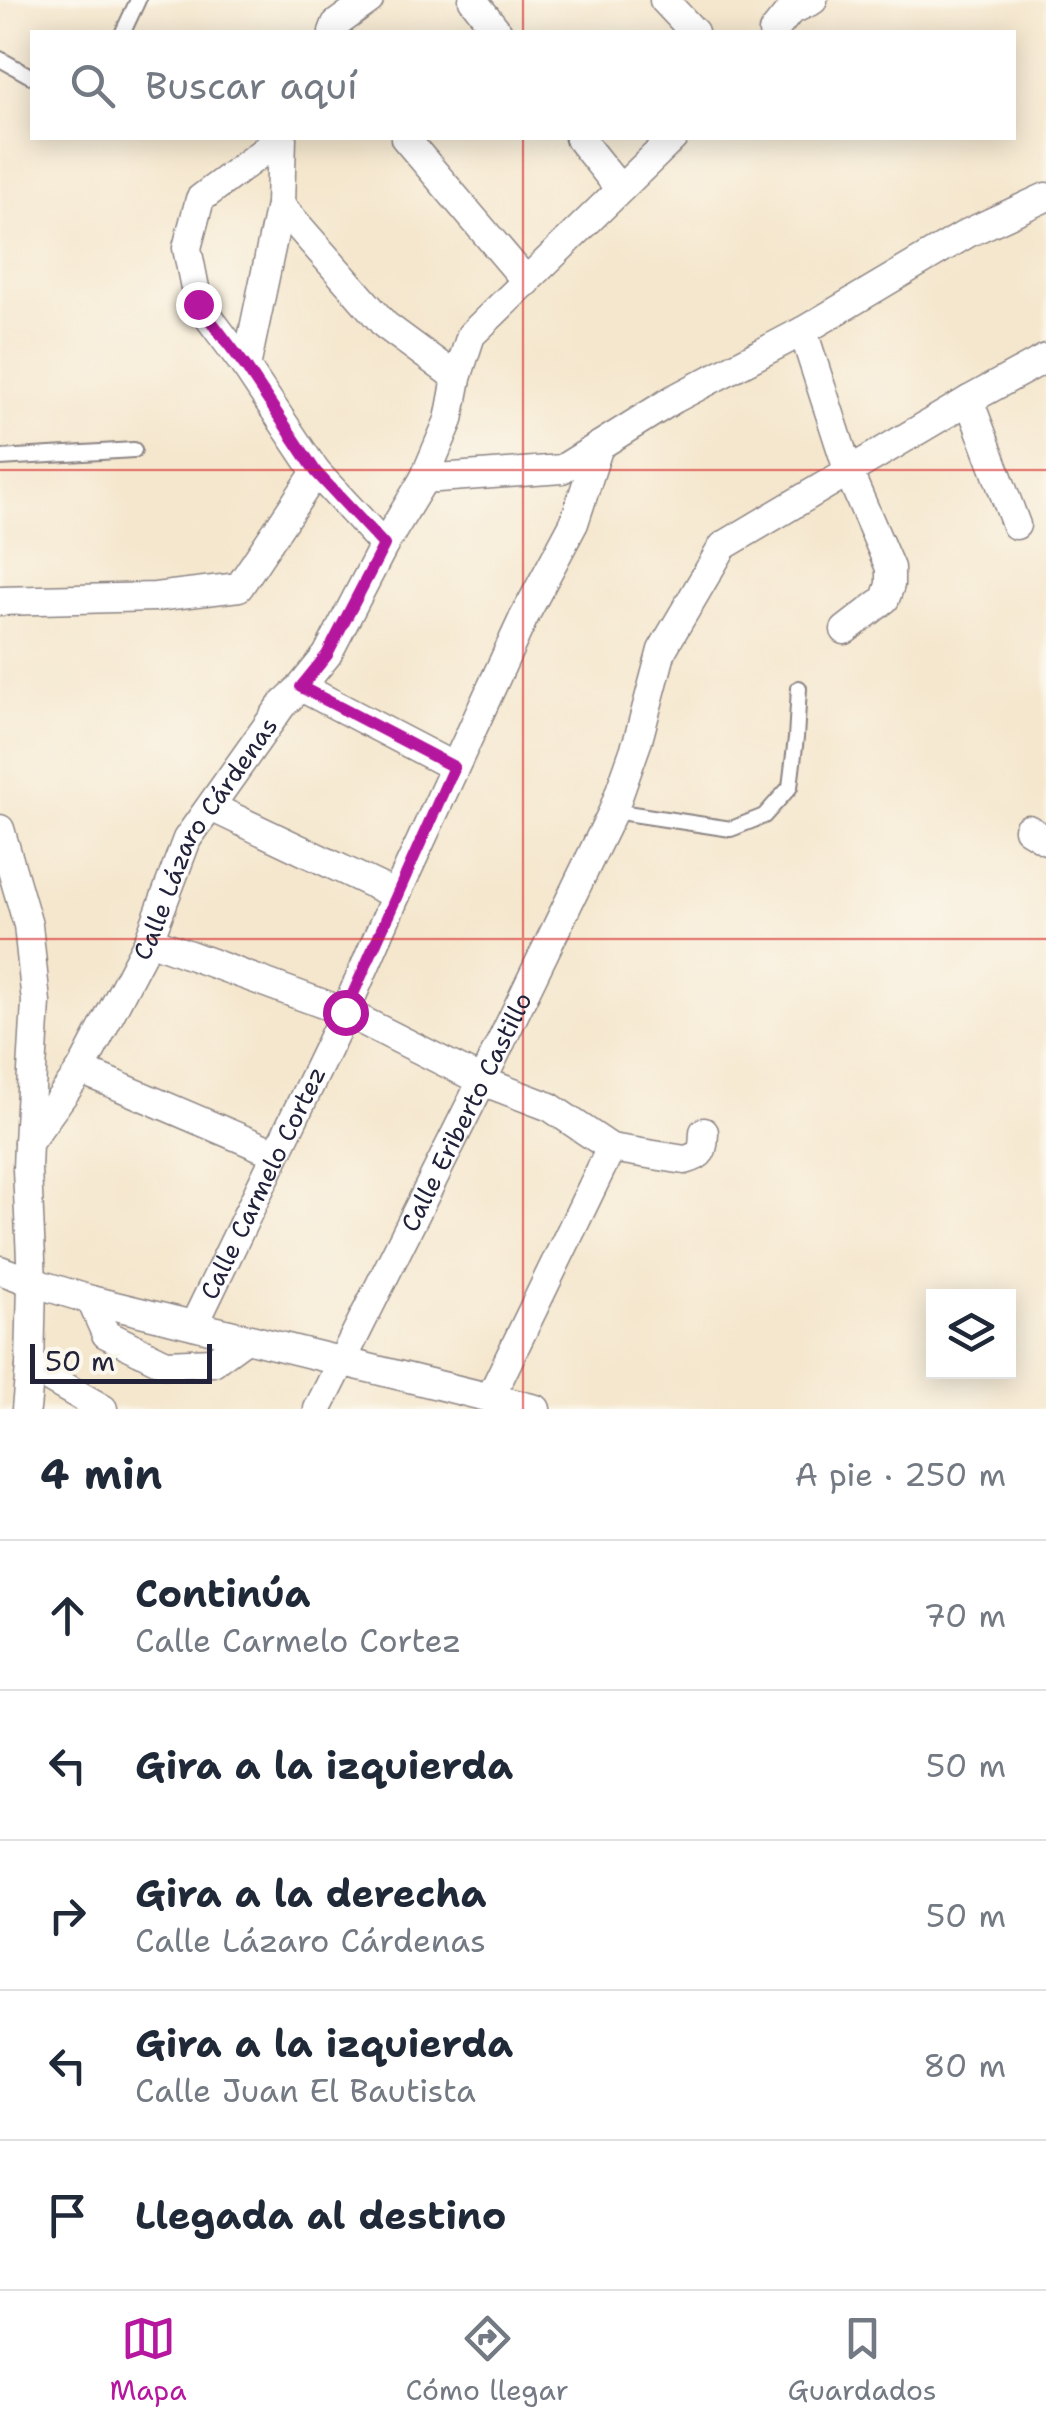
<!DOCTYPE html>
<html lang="es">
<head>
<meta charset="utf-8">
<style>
	:root { --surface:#fff; --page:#f2f2f3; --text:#1f2937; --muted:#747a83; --line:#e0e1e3; --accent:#b5179e }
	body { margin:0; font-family:"Shantell Sans",sans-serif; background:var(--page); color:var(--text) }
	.controls { position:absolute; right:30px; bottom:30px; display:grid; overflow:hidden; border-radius:0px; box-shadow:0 5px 25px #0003 }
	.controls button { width:90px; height:90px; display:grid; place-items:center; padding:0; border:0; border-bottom:2px solid var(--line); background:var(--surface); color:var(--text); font:50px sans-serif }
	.scale { position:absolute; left:30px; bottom:25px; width:182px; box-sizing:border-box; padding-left:10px; border:5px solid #22223b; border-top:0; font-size:28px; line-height:35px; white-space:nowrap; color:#22223b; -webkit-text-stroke:8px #fbf7ec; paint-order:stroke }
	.stop { position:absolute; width:30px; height:30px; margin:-22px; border:8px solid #b5179e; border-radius:50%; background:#fff }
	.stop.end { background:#b5179e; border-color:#fff; box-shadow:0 2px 10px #0008 }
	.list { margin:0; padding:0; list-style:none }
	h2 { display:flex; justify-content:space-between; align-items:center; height:130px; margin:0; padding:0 40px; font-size:42px }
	h2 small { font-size:32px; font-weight:400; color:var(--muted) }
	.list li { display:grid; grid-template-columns:65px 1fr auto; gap:30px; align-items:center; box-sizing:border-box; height:150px; padding:0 40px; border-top:2px solid var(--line) }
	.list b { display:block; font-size:38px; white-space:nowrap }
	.list p { margin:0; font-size:32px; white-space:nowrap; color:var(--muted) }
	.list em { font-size:32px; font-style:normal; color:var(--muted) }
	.icon { flex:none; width:55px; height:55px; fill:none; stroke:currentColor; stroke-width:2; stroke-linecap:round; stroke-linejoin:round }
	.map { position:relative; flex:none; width:1046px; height:1409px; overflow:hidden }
	.search { position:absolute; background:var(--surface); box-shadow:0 5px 25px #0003; left:30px; right:30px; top:30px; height:110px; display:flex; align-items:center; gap:25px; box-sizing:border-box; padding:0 35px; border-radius:0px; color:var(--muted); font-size:38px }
	.sheet { height:880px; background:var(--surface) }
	nav { display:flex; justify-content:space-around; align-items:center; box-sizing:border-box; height:140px; border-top:2px solid var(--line); background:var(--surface); font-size:28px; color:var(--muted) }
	nav a { display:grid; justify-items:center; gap:5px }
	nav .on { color:var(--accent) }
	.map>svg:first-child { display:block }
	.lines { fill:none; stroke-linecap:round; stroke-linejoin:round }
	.service-casing { stroke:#8c8484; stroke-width:18 }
	.minor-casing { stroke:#8c8484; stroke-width:31 }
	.service { stroke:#fff; stroke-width:14 }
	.minor { stroke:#fff; stroke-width:28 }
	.route { stroke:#b5179e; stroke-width:12 }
	.grid { fill:none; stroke:#d62828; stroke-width:2.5; stroke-opacity:0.55 }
	.labels { text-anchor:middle; stroke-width:10; stroke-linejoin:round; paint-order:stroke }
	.street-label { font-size:25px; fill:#22223b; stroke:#fbf7ec }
</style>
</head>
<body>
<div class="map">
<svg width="1046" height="1409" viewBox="0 0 1046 1409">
	<rect width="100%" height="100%" fill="#fbf7ec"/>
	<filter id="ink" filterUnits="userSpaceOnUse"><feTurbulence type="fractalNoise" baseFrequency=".01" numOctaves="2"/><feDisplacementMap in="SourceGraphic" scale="20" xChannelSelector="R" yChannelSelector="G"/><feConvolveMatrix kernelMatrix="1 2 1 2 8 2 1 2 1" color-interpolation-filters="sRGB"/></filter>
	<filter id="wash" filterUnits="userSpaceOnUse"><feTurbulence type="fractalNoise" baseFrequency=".0048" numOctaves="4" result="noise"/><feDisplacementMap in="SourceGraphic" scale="40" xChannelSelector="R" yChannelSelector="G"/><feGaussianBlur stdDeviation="2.25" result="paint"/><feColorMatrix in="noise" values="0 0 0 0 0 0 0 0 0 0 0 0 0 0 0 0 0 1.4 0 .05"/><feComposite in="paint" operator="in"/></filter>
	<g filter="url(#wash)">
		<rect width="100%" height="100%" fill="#f5e7ce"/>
	</g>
	<g filter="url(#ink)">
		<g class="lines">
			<g class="service-casing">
				<path id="service" d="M 123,32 L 138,0
					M 0,59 L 32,77
					M 0,458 L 134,450
					M 613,811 L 731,829 L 764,816 L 790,787 L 796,738 L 799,688"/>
			</g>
			<g class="minor-casing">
				<g id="minor">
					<path d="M 473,0 L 498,32"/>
					<path d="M 664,0 L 694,32"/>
					<path d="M 333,32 L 336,24 L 369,0"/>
					<path d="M 773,32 L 790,11 L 813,0"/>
					<path d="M 281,138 L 200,199 L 187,248 L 198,303 L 246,367 L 316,472 L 384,545"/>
					<path d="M 405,138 L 527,282"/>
					<path d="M 579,138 L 619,188"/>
					<path d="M 280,205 L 385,325 L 457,378"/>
					<path d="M 803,331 L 849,473 L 890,568 L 890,585 L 885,599 L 845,630"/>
					<path d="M 246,367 L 280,205 L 282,138"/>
					<path d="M 969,400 L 1016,525"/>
					<path d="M 424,479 L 562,469 L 674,399 L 803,331 L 968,233 L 1046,197"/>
					<path d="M 0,601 L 155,597 L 239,587 L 316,472"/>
					<path d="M 301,687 L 454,767"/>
					<path d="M 211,807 L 396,895"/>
					<path d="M 0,829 L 28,925 L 36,1002 L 28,1142"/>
					<path d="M 1028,829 L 1046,840"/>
					<path d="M 149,940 L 345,1012 L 482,1081 L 550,1107 L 611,1148 L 685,1160 C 704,1155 703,1150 704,1132"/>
					<path d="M 81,1070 L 275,1153"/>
					<path d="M 0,1270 L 32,1282 L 91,1300 L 536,1409"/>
					<path d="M 91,1300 L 106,1334 L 166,1364 L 213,1362 L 246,1338"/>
					<path id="s1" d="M 194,1325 L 345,1012 L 396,895 L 523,619 L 574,523 L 599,446"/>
					<path d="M 30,1367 L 103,1409"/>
					<path d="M 490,1398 L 611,1148"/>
					<path id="s2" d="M 26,1409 L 30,1367 L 32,1282 L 27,1169 L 28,1143 L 81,1070 L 149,940 L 187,839 L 282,705 L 301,687 L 327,655 L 384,545 L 424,479 L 449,420 L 457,378 L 471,335 L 673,138"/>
					<path id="s3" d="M 318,1409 L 482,1081 L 613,811 L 638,740 L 662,650 L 723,546 L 969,400 L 1046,358"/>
				</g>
			</g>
			<use href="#service" class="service"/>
			<use href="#minor" class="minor"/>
		</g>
	</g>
	<g class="lines" filter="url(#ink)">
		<path class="route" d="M 198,304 L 246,367 L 316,472 L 384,545 L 327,655 L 301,687 L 454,767 L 345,1012"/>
	</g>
	<path class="grid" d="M 523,0 L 523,32M 523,138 L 523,1409M 0,470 L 1046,470M 0,939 L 1046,939"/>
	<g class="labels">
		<g class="street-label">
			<text dy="9" stroke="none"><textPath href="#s2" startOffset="620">Calle Lázaro Cárdenas</textPath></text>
			<text dy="9" stroke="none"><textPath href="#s3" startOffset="332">Calle Eriberto Castillo</textPath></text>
			<text dy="9" stroke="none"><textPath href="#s1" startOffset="158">Calle Carmelo Cortez</textPath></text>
		</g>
	</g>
</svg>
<div class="controls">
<button><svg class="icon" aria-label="layers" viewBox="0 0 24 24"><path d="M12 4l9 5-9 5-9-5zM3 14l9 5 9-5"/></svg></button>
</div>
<div class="scale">50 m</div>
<div class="stop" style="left:345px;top:1012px"></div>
<div class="stop end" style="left:198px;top:304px"></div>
<div class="search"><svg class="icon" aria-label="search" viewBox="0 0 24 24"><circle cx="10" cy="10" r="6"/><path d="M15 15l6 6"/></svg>Buscar aquí</div>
</div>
<section class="sheet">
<h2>4 min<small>A pie · 250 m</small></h2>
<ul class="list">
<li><svg class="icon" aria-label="ahead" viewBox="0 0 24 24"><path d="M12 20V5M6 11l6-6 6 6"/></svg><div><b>Continúa</b><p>Calle Carmelo Cortez</p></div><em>70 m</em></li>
<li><svg class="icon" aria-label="left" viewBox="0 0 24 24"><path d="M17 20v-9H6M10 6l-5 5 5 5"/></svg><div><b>Gira a la izquierda</b></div><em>50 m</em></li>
<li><svg class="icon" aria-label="right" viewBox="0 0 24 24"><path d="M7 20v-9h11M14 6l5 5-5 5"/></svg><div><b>Gira a la derecha</b><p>Calle Lázaro Cárdenas</p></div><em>50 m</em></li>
<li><svg class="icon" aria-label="left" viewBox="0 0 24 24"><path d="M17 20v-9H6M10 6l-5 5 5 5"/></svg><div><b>Gira a la izquierda</b><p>Calle Juan El Bautista</p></div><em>80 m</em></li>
<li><svg class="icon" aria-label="arrive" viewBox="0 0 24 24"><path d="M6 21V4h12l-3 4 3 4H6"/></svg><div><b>Llegada al destino</b></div></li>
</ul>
</section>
<nav>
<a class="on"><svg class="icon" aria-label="map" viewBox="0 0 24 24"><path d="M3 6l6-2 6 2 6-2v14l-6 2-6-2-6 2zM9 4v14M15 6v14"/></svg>Mapa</a>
<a><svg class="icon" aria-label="directions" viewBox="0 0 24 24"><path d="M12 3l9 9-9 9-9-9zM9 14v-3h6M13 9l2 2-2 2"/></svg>Cómo llegar</a>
<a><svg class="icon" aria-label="saved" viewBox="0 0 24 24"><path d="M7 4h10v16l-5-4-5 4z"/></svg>Guardados</a>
</nav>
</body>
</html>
